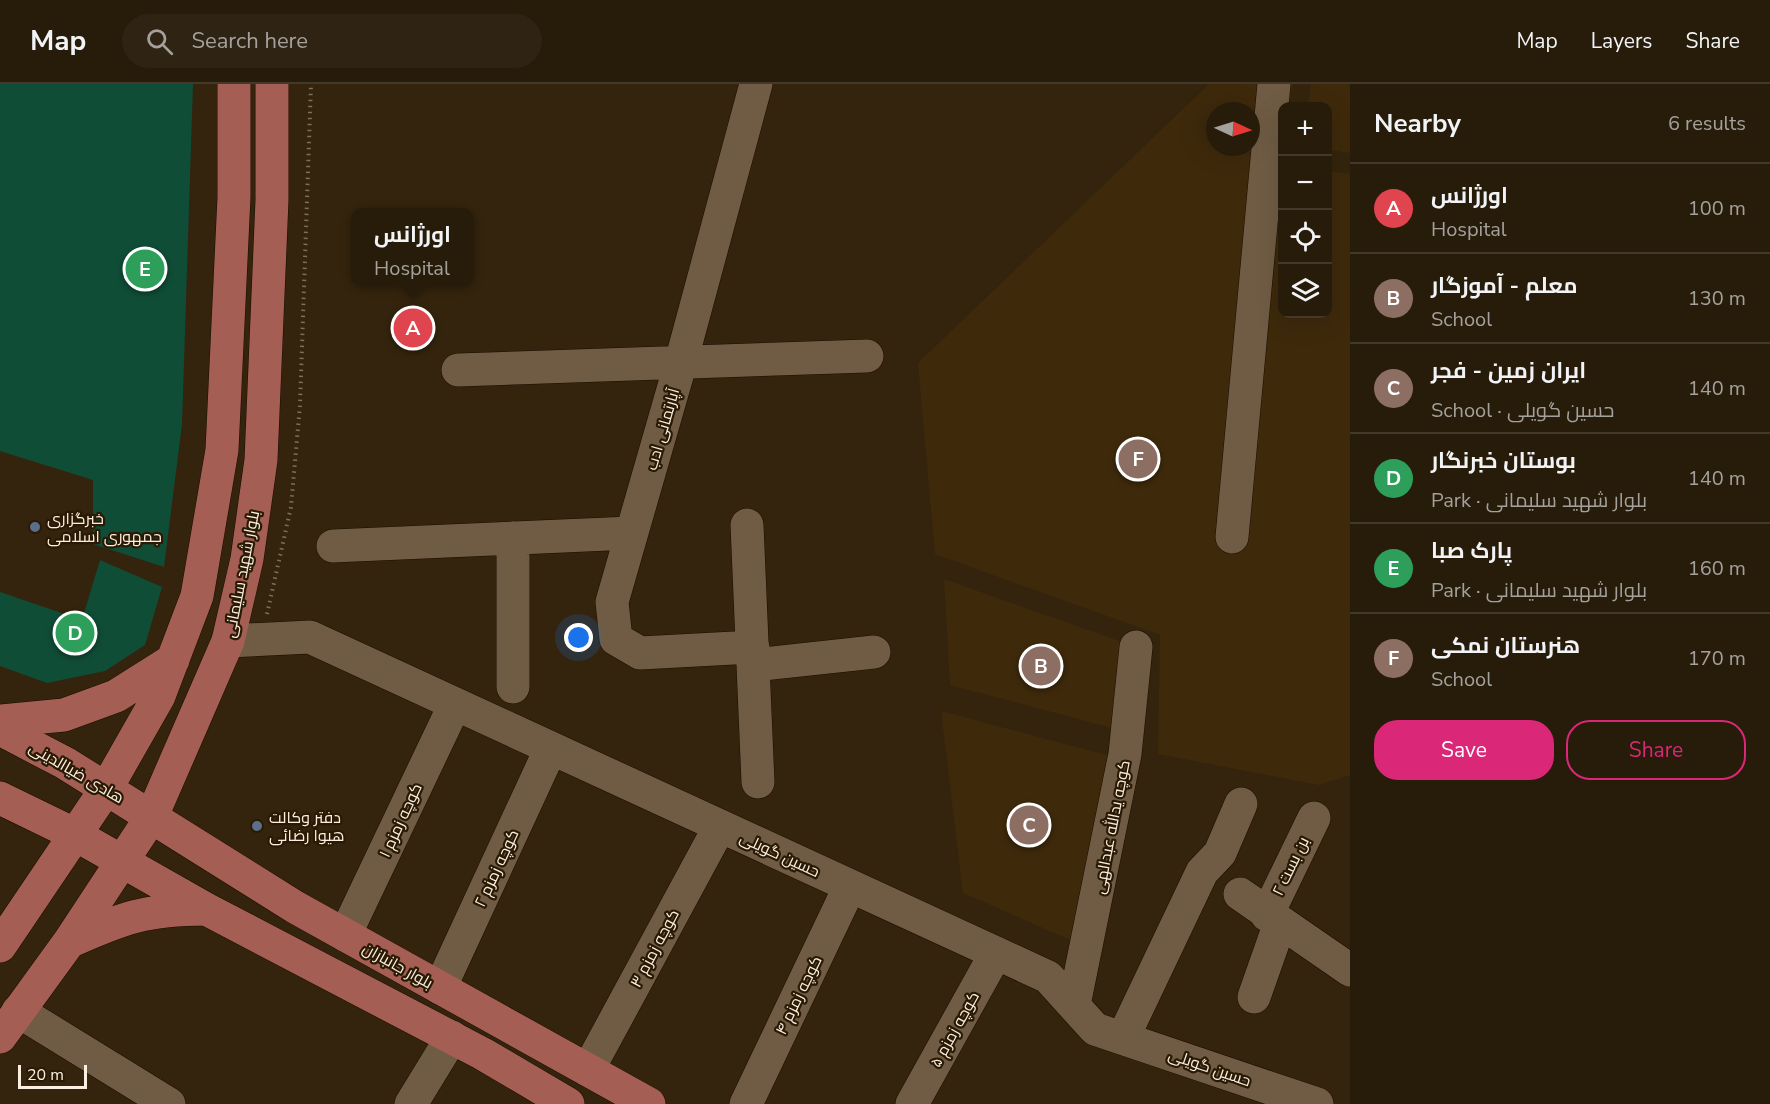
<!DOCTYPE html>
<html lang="en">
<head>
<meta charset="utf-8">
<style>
	:root { --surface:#271b0a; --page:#2f2413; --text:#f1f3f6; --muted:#a4a19c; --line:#43392b; --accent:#db2777 }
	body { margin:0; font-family:"Nunito Sans",Cairo,sans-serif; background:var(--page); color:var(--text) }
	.controls { position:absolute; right:18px; top:18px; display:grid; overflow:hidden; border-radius:12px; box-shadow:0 6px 24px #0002 }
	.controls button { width:54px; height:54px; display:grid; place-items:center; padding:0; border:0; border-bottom:2px solid var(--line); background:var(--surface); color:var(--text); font:30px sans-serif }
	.compass { position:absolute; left:1206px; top:18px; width:54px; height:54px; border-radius:50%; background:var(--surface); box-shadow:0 6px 24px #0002; rotate:94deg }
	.scale { position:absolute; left:18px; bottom:15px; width:69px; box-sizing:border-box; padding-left:6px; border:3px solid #f9eee0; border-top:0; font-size:16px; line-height:21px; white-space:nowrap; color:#f9eee0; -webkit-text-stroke:4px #2a1a04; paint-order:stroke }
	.you { position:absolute; left:579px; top:554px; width:21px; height:21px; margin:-15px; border:4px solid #fff; border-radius:50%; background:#1a73e8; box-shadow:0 0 0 9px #1a73e833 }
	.badge { display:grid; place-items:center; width:39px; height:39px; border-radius:50%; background:var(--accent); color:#fff; font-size:20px; font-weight:700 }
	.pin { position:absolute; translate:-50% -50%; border:3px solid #fff; box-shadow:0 2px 6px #0006 }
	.popup { position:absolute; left:351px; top:124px; width:123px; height:78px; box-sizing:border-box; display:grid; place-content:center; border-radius:12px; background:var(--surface); filter:drop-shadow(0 2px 4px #0005); font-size:20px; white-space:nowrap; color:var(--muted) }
	.popup b { font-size:22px; color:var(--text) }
	.popup::after { content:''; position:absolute; left:50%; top:100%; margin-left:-12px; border:12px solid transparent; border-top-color:var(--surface) }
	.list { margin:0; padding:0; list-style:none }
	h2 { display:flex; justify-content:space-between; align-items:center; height:78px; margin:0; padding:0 24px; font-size:26px }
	h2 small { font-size:20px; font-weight:400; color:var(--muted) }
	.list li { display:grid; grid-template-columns:39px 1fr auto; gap:18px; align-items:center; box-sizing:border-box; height:90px; padding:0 24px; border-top:2px solid var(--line) }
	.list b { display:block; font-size:22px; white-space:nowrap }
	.list p { margin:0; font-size:20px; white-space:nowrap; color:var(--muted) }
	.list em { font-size:20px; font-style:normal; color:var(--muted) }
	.actions { display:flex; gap:12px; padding:18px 24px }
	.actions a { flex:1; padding:14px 0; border:2px solid var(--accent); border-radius:24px; text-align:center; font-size:21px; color:var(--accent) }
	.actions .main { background:var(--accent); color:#fff }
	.icon { flex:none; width:33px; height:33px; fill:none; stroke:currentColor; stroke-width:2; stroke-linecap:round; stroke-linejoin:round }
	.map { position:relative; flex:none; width:1350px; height:1020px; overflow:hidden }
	header { display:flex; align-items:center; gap:36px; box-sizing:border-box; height:84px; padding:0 30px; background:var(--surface); border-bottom:2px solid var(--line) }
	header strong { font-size:28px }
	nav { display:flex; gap:33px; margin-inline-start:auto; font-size:21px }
	.search { width:420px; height:54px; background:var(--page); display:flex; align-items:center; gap:15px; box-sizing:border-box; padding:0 21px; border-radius:33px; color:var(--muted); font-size:22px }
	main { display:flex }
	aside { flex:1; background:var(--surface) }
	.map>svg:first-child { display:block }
	.built { fill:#3e290b; fill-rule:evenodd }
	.green { fill:#104d37 }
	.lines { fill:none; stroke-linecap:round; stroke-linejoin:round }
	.minor-casing { stroke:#1c0c00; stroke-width:34 }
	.major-casing { stroke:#1c0c00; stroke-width:34 }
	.path { stroke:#7d6f5b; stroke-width:4; stroke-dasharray:1.5 4.5; stroke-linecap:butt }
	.minor { stroke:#705c44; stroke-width:33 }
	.major { stroke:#a55e54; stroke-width:33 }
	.service-dot { fill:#5c6f8a; stroke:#2a1a04; stroke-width:2 }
	.labels { text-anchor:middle; stroke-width:4.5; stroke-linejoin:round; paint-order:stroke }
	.street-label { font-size:16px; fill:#f9eee0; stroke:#2a1a04 }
	.poi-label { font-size:16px; fill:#f9eee0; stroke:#2a1a04; text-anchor:start }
</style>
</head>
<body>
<header>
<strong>Map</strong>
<div class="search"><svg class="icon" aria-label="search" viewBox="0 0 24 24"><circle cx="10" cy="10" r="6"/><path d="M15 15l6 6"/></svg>Search here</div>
<nav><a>Map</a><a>Layers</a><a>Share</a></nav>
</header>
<main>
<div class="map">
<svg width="1350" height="1020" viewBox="0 0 1350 1020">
	<rect width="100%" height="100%" fill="#34240d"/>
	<path class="built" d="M 1209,0 L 1293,0 L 1289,22 L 1282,22 L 1282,230 L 1328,230 L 1328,87 L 1350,90 L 1350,691 L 1319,701 L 1158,670 L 1160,551 L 935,470 L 918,279 ZM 1215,27 L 1251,27 L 1251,63 L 1215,63 Z
		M 1311,0 L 1350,0 L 1350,69 L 1328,66 L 1328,22 L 1308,22 Z
		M 944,495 L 1136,563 L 1123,647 L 950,601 Z
		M 941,627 L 1114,673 L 1084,862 L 963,809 Z"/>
	<path class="green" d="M 0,0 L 193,0 L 182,340 L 164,483 L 93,460 L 93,396 L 0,367 Z
		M 100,476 L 162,503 L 145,561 L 105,587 L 47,599 L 0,582 L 0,508 L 82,536 Z"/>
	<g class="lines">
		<g class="minor-casing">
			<path id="minor" d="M 458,286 L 867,272
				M 747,441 L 758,698
				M 1232,453 L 1274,0
				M 513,454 L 513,603
				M 333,462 L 631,449
				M 228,557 L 310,553 L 1048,893 L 1095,945 L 1317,1020
				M 753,563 L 640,569 L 616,555 L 612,518 L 681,278 L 756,0
				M 754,581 L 874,568
				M 1240,810 L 1350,886
				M 1267,831 L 1314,734
				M 345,851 L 455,620
				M 440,904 L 551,664
				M 1254,913 L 1280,839
				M 1074,921 L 1125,670 L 1136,563
				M 18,927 L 169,1020
				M 1123,954 L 1202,788 L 1220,769 L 1241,720
				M 588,986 L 720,742
				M 411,1020 L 452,953
				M 746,1020 L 850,802
				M 912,1020 L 996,869"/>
		</g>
		<g class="major-casing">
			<path id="major" d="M 0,637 L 64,631 L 116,612 L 173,576
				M 0,645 L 65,679 L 295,823 L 649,1020
				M 0,714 L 74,750 L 206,825 L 483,970 L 568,1020
				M 69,858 C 122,834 147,825 206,825
				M 0,862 L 106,705 L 159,612 L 197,512 L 222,366 L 234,113 L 234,0
				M 0,953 L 69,858 L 152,732 L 228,557 L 247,475 L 261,376 L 272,116 L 272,0"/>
		</g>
		<path class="path" d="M 267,530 L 291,423 L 300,321 L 311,0"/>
		<use href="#minor" class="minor"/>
		<use href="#major" class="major"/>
	</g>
	<g class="service-dot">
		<circle cx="35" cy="443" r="6"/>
		<circle cx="257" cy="742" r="6"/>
	</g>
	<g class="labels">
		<g class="street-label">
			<text transform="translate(662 345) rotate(-74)" y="6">آپارتمانی ادب</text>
			<text transform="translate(241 490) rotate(-79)" y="6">بلوار شهید سلیمانی</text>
			<text transform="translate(77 688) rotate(30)" y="6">هادی ضیاالدینی</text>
			<text transform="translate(400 736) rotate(-65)" y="6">کوچه زمزم ۱</text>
			<text transform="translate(1111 743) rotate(-79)" y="6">کوچه یدالله عبدالهی</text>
			<text transform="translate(780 770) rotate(25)" y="6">حسین گویلی</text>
			<text transform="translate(1290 782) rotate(-64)" y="6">بن بست ۲</text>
			<text transform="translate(496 784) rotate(-65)" y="6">کوچه زمزم ۲</text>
			<text transform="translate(654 864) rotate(-62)" y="6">کوچه زمزم ۳</text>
			<text transform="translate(398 881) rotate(29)" y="6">بلوار جانبازان</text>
			<text transform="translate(798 911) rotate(-64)" y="6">کوچه زمزم ۴</text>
			<text transform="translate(954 945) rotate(-61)" y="6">کوچه زمزم ۵</text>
			<text transform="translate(1210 983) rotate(19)" y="6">حسین گویلی</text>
		</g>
		<g class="poi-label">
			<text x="47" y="440">خبرگزاری<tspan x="47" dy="18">جمهوری اسلامی</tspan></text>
			<text x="269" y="739">دفتر وکالت<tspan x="269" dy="18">هیوا رضائی</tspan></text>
		</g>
	</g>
</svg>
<div class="controls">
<button>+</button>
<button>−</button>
<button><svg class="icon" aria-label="locate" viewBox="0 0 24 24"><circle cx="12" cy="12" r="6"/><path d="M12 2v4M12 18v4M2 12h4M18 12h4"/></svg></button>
<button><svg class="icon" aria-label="layers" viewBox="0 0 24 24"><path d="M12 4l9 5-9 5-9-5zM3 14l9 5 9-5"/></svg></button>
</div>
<svg class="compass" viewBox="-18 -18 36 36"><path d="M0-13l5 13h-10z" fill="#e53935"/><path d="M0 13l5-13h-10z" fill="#a4a19c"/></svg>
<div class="scale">20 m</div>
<div class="you"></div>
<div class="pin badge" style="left:413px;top:244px;background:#e0444e">A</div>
<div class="popup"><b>اورژانس</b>Hospital</div>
<div class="pin badge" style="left:1041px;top:582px;background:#8d6e63">B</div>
<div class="pin badge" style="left:1029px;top:741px;background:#8d6e63">C</div>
<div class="pin badge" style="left:75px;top:549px;background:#2e9e5b">D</div>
<div class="pin badge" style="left:145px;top:185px;background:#2e9e5b">E</div>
<div class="pin badge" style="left:1138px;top:375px;background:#8d6e63">F</div>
</div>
<aside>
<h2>Nearby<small>6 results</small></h2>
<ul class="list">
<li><span class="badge" style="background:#e0444e">A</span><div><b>اورژانس</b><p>Hospital</p></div><em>100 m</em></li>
<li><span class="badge" style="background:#8d6e63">B</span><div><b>معلم - آموزگار</b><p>School</p></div><em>130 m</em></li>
<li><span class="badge" style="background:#8d6e63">C</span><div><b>ایران زمین - فجر</b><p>School · حسین گویلی</p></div><em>140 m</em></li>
<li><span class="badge" style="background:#2e9e5b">D</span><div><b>بوستان خبرنگار</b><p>Park · بلوار شهید سلیمانی</p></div><em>140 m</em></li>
<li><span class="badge" style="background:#2e9e5b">E</span><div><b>پارک صبا</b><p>Park · بلوار شهید سلیمانی</p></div><em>160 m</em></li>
<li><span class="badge" style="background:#8d6e63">F</span><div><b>هنرستان نمکی</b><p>School</p></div><em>170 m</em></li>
</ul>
<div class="actions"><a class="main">Save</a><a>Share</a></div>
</aside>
</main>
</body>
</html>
